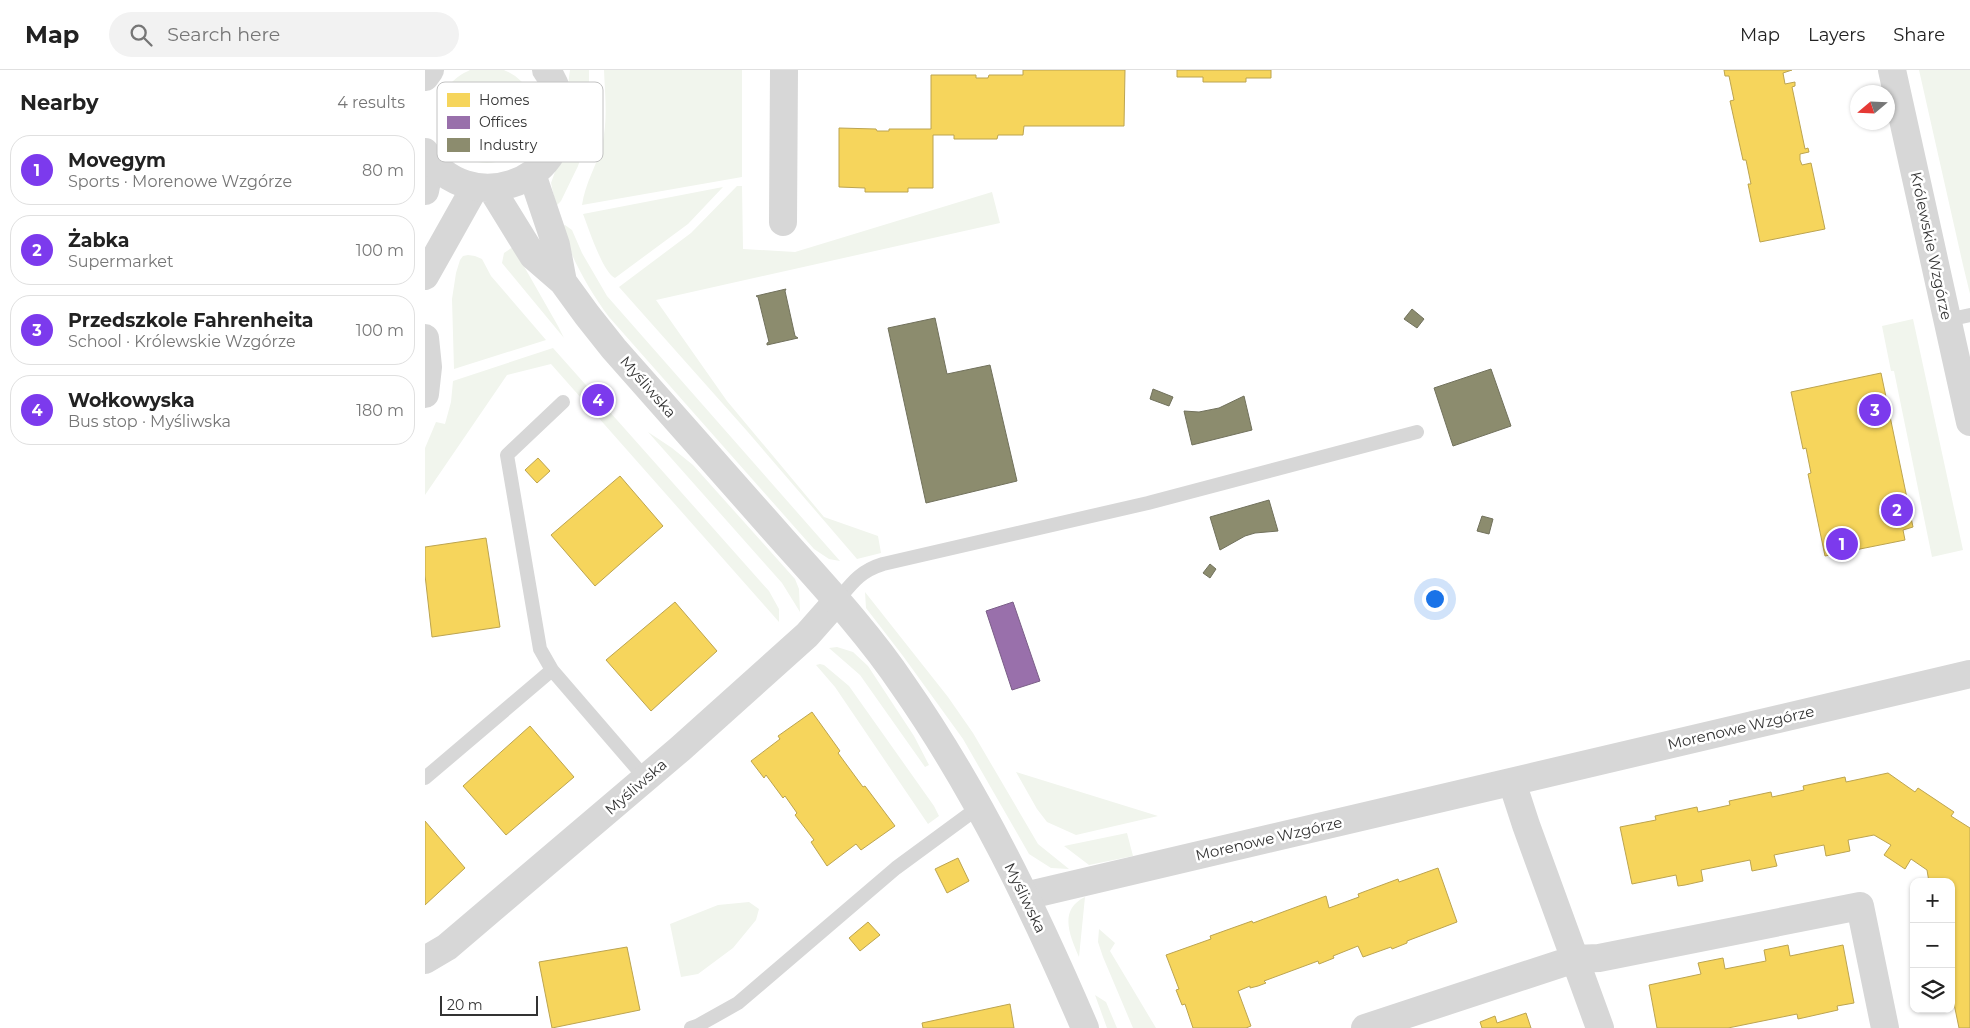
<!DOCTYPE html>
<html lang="en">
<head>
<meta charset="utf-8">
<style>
	:root { --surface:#fff; --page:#f2f2f2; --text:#222; --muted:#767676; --line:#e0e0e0; --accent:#7c3aed }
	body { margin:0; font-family:Montserrat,sans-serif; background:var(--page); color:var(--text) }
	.controls { position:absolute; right:15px; bottom:15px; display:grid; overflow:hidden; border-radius:10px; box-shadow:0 1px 4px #0004 }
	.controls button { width:45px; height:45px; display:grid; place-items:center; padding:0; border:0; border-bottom:1px solid var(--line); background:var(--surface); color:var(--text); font:25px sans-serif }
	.compass { position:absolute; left:1425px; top:15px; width:45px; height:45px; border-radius:50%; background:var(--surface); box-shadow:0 1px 4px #0004; rotate:251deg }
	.scale { position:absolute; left:15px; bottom:12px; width:98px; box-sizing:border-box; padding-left:5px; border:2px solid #333; border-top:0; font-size:14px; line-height:18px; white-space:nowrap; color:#333; -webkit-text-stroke:4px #fff; paint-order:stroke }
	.you { position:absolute; left:1009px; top:528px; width:18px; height:18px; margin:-12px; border:4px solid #fff; border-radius:50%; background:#1a73e8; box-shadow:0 0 0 8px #1a73e833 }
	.badge { display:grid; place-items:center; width:32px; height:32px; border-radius:50%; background:var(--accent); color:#fff; font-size:16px; font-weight:700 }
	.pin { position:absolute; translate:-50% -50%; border:2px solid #fff; box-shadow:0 1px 5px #0006 }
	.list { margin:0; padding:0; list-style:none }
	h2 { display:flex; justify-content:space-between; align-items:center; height:65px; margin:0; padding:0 20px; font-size:21px }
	h2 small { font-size:16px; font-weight:400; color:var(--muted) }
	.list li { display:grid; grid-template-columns:32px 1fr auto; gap:15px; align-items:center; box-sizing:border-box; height:70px; margin:0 10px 10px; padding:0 10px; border:1px solid var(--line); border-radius:20px }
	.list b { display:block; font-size:19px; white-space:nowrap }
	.list p { margin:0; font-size:16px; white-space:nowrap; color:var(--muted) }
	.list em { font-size:16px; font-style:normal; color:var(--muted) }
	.icon { flex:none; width:28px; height:28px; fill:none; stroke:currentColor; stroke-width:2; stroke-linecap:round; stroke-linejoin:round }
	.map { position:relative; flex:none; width:1545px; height:958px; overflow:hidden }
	header { display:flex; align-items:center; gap:30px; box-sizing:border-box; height:70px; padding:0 25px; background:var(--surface); border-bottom:1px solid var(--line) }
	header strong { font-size:24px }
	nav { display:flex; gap:28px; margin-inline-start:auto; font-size:18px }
	.search { width:350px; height:45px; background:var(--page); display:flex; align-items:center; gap:12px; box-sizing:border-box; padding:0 18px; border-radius:28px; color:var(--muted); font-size:19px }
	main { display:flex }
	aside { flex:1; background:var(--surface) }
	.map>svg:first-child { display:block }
	.green { fill:#f1f5ed }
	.homes { fill:#f6d55c; stroke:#bca450 }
	.offices { fill:#9970ab; stroke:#7a5e87 }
	.industry { fill:#8c8c6e; stroke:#71715c }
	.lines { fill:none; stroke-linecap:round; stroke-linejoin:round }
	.service { stroke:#d7d7d7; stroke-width:14 }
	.minor { stroke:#d7d7d7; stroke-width:28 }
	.tertiary { stroke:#d7d7d7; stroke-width:28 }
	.labels { text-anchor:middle; stroke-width:5; stroke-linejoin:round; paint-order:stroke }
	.street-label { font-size:15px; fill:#333; stroke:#fff }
	.key { fill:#fff; stroke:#c2c2c2; stroke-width:1 }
	.key-label { font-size:14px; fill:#333 }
</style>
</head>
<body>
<header>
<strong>Map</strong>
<div class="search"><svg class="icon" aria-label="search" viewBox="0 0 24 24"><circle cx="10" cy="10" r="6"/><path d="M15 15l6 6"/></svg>Search here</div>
<nav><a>Map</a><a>Layers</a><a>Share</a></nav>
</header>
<main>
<aside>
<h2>Nearby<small>4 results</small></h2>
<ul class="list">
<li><span class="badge">1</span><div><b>Movegym</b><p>Sports · Morenowe Wzgórze</p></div><em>80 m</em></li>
<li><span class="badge">2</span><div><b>Żabka</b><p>Supermarket</p></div><em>100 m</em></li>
<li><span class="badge">3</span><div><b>Przedszkole Fahrenheita</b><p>School · Królewskie Wzgórze</p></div><em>100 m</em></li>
<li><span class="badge">4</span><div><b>Wołkowyska</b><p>Bus stop · Myśliwska</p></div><em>180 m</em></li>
</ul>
</aside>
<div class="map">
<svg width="1545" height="958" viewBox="0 0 1545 958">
	<rect width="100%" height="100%" fill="#fff"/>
	<path class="green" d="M14 45a48 48 0 1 1 96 0a48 48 0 1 1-96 0Z
		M 145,0 L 164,0 L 164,64 L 153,96 L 136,131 L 131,136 L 126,113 L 132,96 Z
		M 179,0 L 317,0 L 317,107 L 157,135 C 160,113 172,95 177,75 C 183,51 180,25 179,0 Z
		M 1494,0 L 1545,0 L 1545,224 L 1538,195 Z
		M 312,116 L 317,116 L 318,179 L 370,182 L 567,122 L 575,153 L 231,230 L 302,331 L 399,447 L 453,466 L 456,483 L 432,489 L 322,361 L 194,217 L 266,163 Z
		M 298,117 L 263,154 L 190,208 C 178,203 163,157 158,144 Z
		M 140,155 L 147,160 L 157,183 L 182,226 L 415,491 L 404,489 L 389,479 L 184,247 C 163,219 147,189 136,157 Z
		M 88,177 L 133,256 L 139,268 L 77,193 L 79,183 Z
		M 43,185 L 50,186 L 57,189 L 66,206 L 121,270 L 29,299 L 27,229 L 31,203 L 35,190 L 38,186 Z
		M 1488,249 L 1538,480 L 1507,487 L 1469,301 L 1466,301 L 1457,256 Z
		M 128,278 L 344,521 L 354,539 L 354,552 L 126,294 L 82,305 L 0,425 L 0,378 L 11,352 L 20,354 L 26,332 L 28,311 Z
		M 223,362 L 247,378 L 268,395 L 370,509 L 374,519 L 375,542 L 357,513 Z
		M 440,522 L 523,627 L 548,663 L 613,774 L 644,799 L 626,798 L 604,784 L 538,669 L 478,586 L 441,538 Z
		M 412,577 L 428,582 L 443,596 L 489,666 L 504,695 L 500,697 L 435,605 L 404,578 Z
		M 395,594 L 399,595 L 424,616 L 509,736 L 514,746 L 503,754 L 410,617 L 391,595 Z
		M 591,702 L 733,746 L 651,765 L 622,752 L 612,739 Z
		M 702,763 L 708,786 L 664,795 L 639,776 Z
		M 660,827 L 654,887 C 645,866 633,840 660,827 Z
		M 324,832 L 334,839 L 331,850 L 308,878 L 273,904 L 256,907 L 245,854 L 293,835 Z
		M 674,859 L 690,873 L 685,881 L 731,958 L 708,958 L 678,887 L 673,872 Z
		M 670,925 L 681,932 L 692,958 L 682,958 Z"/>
	<path class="homes" d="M 598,0 L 700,0 L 699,56 L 599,56 L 598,65 L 573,65 L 572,69 L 529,69 L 529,65 L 508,65 L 508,118 L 483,118 L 483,122 L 440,122 L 440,118 L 414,117 L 414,58 L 451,59 L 452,61 L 464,61 L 464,59 L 506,59 L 506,5 L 551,5 L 551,8 L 563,8 L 564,5 L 598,5 Z
		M 752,0 L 846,0 L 846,8 L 821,8 L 821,12 L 778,12 L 778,7 L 752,7 Z
		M 1299,0 L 1367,0 L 1358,3 L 1360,14 L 1370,12 L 1370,16 L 1367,17 L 1380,79 L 1383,78 L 1384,82 L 1375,84 L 1375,90 L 1377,95 L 1386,93 L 1400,159 L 1335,172 L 1323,114 L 1326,114 L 1321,90 L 1318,90 L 1305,31 L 1309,30 L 1304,6 L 1300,6 Z
		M 1456,303 L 1488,457 L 1478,460 L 1480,470 L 1400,486 L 1383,404 L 1386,403 L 1381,378 L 1378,379 L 1366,322 Z
		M 113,388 L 125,401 L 112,413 L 100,400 Z
		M 195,406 L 238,456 L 170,516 L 126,465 Z
		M 61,468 L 75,557 L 7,567 L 0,505 L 0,477 Z
		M 250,532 L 292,581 L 226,641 L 181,590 Z
		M 387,642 L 415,681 L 413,683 L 438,717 L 440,716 L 470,756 L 436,780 L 431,774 L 402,796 L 386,772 L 389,770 L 370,745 L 372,743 L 360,726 L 358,728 L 341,705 L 339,708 L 326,691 L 355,669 L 353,666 Z
		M 105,656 L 149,707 L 81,765 L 38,716 Z
		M 1463,703 L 1490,722 L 1493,718 L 1529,742 L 1526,746 L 1545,758 L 1545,958 L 1534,958 L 1526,919 L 1526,812 L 1504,812 L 1502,800 L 1486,789 L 1480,799 L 1459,785 L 1466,775 L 1449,765 L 1423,770 L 1425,781 L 1401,786 L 1399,775 L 1349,785 L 1352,796 L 1327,801 L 1325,790 L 1276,800 L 1278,811 L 1260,815 L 1253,816 L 1251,805 L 1207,814 L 1195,757 L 1231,750 L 1230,746 L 1272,737 L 1273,742 L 1305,735 L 1304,731 L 1346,722 L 1347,727 L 1379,720 L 1378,716 L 1420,707 L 1421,712 Z
		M 0,751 L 40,798 L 0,835 Z
		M 533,788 L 544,811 L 522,823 L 510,799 Z
		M 1013,798 L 1032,852 L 982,871 L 982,873 L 967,879 L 966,877 L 938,887 L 933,876 L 908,886 L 909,888 L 894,894 L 893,891 L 839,911 L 841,913 L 833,916 L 825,918 L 825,916 L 813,921 L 826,956 L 821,958 L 768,958 L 760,934 L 757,935 L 751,920 L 754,919 L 741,885 L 786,869 L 785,866 L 827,851 L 828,853 L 901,826 L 904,838 L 934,827 L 933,824 L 973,809 L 974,812 Z
		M 443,852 L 455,865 L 435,881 L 424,868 Z
		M 1363,875 L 1365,886 L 1418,875 L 1429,933 L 1412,936 L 1413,940 L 1373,949 L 1372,944 L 1303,958 L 1232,958 L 1224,915 L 1276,904 L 1273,893 L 1298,888 L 1300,899 L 1341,891 L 1339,880 Z
		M 202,877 L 215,940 L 127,958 L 114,892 Z
		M 585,934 L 589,958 L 498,958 L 497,953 Z
		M 1101,943 L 1106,958 L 1057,958 L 1055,952 L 1070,946 L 1072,953 Z"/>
	<path class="offices" d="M 588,532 L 615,611 L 587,620 L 561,541 Z"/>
	<path class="industry" d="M 361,219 L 360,221 L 370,266 L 373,268 L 342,275 L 342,273 L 344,272 L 333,227 L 331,226 Z
		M 987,239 L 999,249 L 992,258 L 979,249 Z
		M 510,248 L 522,304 L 565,295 L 592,411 L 501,433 L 463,258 Z
		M 1066,299 L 1086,356 L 1028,376 L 1009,318 Z
		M 728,319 L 748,327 L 744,336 L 725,329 Z
		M 819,326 L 827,360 L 767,375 L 759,341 L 774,342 L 794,338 Z
		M 844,430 L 853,461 L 830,463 L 820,466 L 795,480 L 785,447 Z
		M 1057,446 L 1068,449 L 1064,464 L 1052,461 Z
		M 785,494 L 791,499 L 785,508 L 778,503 Z"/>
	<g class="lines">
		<path class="service" d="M 1522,250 L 1545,245
			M 138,332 L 82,385 L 115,579 L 127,600 L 221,709
			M 412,531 C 427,513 435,501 458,494 L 723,433 L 992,362
			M 0,708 L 127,600
			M 266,958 L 272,956 L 313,933 L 471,798 L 554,737"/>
		<path class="minor" d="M 1467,0 L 1545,352
			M 0,121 L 6,91
			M 358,152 L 359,0
			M 0,206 L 50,117
			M 0,268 L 3,297 L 0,324
			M 1087,712 L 1101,755 L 1175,958
			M 600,826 L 1545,604
			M 0,890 L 22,877 L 255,679 L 382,565 L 412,531
			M 940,958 L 1150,889 L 1174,888 L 1435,836 L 1460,958"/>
		<path class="tertiary" d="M 0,7 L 5,0
			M 0,82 C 42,149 144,114 136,39 C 134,25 130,11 121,0
			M 107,104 L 131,175 L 138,212
			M 66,118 L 108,186 L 138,212 L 162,245 L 189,279 C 246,343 302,407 358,470 C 400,517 443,563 478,615 C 552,721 609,839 660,958"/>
	</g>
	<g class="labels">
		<g class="street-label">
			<text transform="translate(1506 176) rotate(78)" y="5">Królewskie Wzgórze</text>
			<text transform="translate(223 317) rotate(49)" y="5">Myśliwska</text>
			<text transform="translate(1316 658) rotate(-13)" y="5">Morenowe Wzgórze</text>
			<text transform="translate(211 717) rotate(-41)" y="5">Myśliwska</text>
			<text transform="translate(844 769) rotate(-13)" y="5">Morenowe Wzgórze</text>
			<text transform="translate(600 828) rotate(64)" y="5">Myśliwska</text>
		</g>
	</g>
	<rect x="12" y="12" width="166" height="80" rx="8" class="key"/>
	<rect x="22" y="23" width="23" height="14" fill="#f6d55c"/>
	<rect x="22" y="46" width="23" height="13" fill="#9970ab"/>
	<rect x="22" y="68" width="23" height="14" fill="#8c8c6e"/>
	<g class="key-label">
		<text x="54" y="35">Homes</text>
		<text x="54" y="57">Offices</text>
		<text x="54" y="80">Industry</text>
	</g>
</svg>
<div class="controls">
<button>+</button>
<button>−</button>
<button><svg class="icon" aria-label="layers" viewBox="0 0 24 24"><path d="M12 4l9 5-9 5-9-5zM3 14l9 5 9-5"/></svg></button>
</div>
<svg class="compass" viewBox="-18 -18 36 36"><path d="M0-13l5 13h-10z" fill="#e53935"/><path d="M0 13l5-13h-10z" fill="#767676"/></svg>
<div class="scale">20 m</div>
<div class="you"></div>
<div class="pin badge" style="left:1417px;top:474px">1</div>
<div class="pin badge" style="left:1472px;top:440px">2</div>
<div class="pin badge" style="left:1450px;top:340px">3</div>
<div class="pin badge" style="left:173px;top:330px">4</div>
</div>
</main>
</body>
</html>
